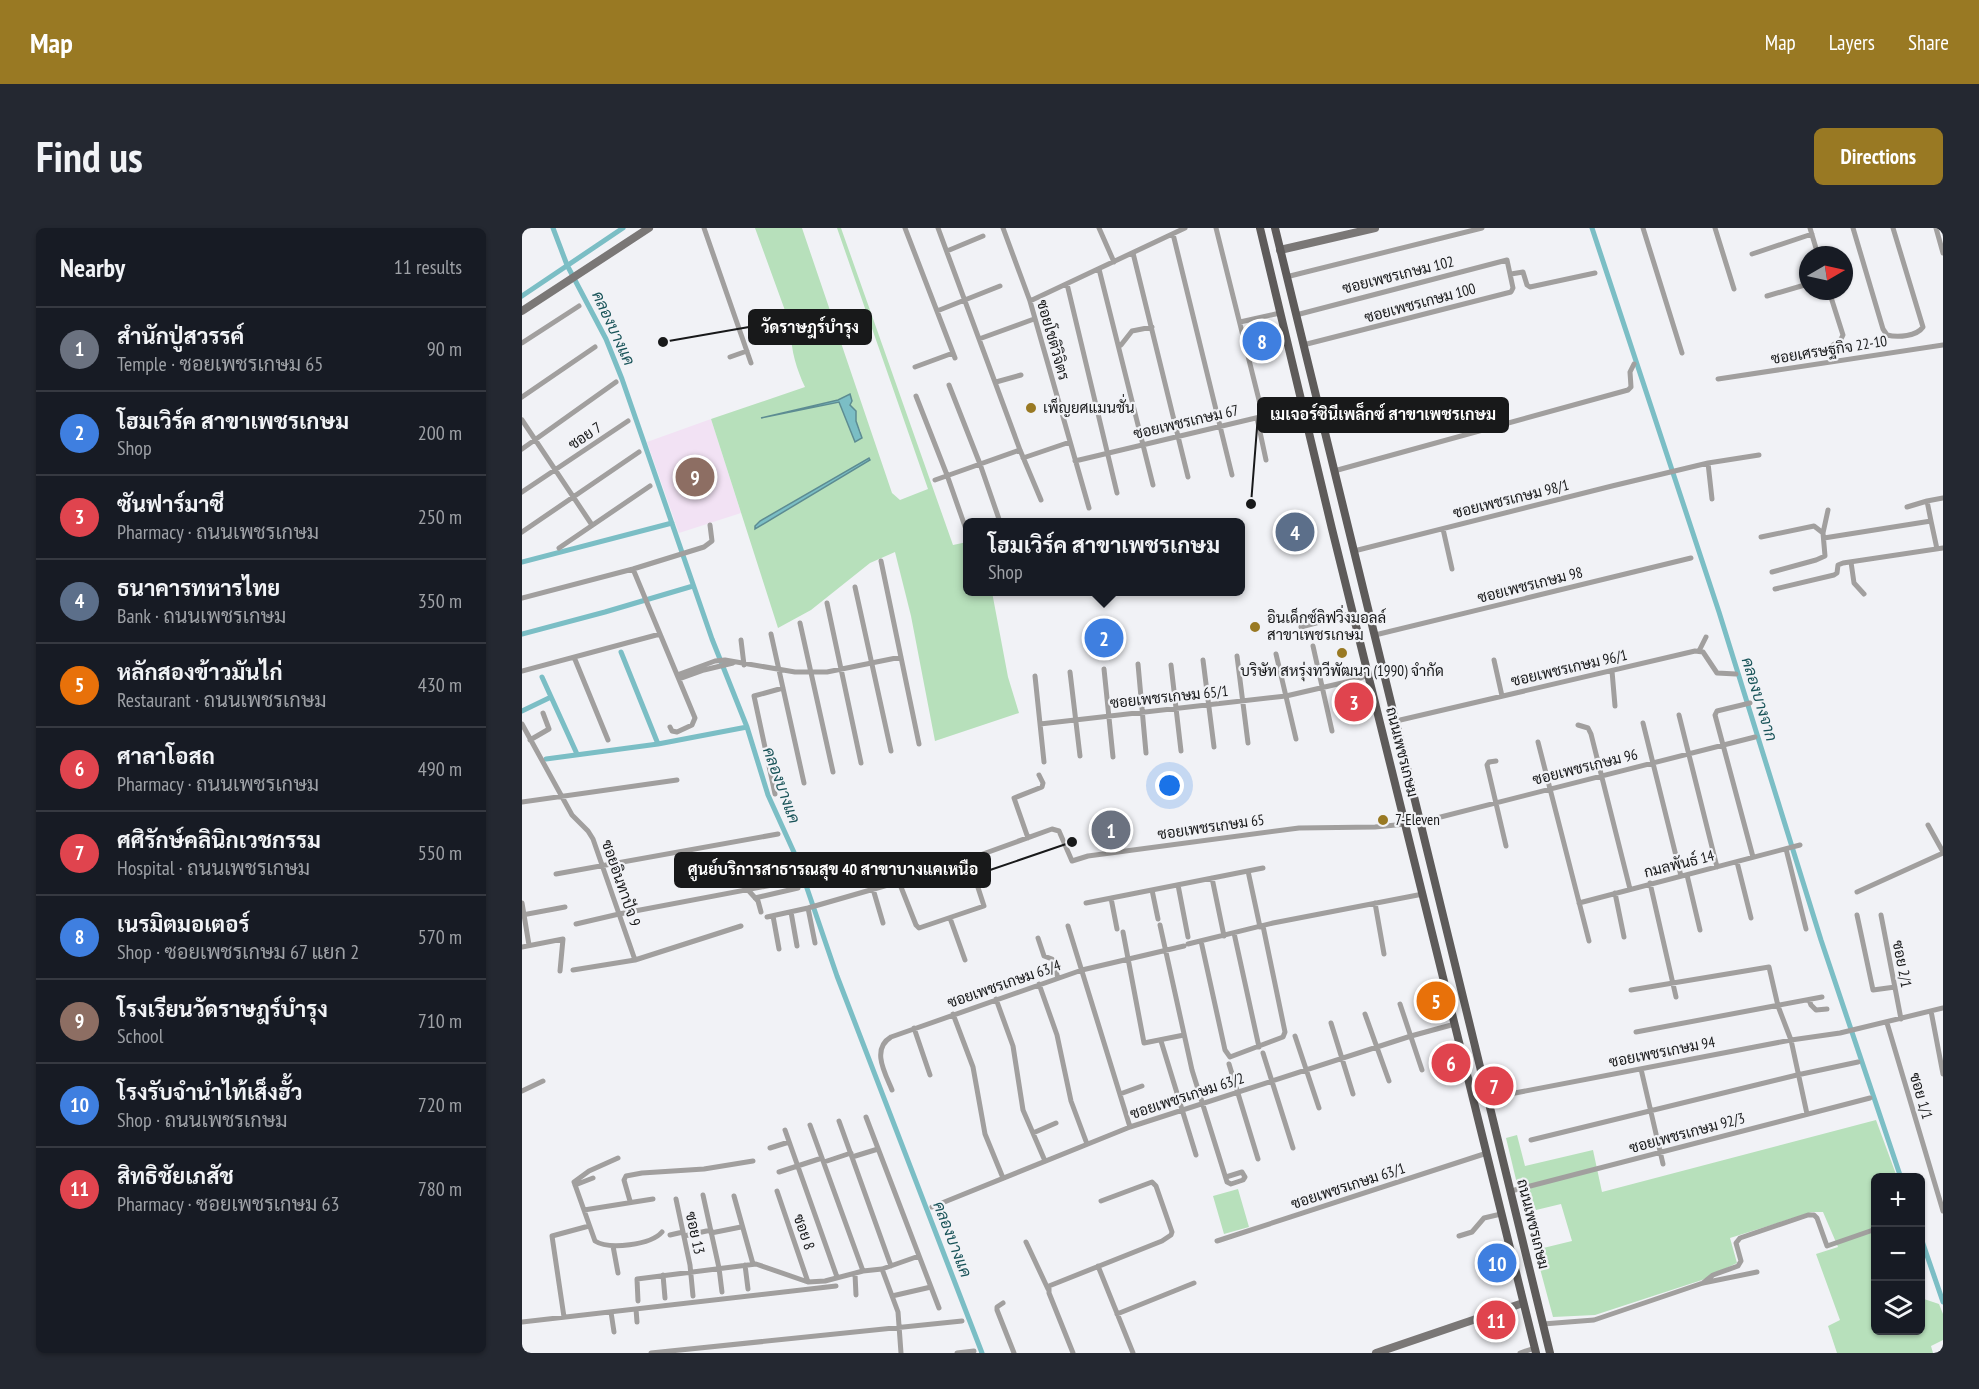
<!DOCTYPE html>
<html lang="en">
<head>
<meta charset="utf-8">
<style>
	:root { --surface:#171b24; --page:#242831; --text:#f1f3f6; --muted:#9ea1a6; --line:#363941; --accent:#997923 }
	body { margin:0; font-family:"PT Sans Narrow",Sarabun,sans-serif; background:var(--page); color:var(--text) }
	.controls { position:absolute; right:18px; bottom:18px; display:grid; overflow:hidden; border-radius:9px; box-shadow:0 2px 4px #0004 }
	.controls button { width:54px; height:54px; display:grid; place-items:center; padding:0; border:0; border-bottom:2px solid var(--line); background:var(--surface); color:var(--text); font:30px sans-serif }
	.compass { position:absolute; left:1277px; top:18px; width:54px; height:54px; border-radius:50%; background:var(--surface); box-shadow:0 2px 4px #0004; rotate:81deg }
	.you { position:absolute; left:648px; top:558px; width:21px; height:21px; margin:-15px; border:4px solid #fff; border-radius:50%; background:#1a73e8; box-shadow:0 0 0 9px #1a73e833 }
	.badge { display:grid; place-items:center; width:39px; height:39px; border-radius:50%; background:var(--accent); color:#fff; font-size:20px; font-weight:700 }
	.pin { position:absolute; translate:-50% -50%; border:3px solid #fff; box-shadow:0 2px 6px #0006 }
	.popup { position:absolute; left:441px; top:290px; width:282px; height:78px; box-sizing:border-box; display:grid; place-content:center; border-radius:9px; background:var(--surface); filter:drop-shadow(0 2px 4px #0005); font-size:20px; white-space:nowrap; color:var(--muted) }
	.popup b { font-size:22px; color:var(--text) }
	.popup::after { content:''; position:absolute; left:50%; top:100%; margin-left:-12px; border:12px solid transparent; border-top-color:var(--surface) }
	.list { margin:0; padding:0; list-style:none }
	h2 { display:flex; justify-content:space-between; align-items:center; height:78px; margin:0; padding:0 24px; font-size:26px }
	h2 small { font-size:20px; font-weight:400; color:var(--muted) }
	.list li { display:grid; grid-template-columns:39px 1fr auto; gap:18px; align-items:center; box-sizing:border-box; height:84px; padding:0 24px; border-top:2px solid var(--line) }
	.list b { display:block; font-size:22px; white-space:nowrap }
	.list p { margin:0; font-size:20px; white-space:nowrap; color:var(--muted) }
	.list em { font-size:20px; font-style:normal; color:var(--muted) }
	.icon { flex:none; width:33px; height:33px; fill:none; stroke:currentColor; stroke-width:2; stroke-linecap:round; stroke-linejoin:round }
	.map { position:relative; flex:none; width:1421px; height:1125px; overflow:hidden; border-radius:9px }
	header { display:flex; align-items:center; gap:36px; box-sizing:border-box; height:84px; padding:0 30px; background:var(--accent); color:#fff }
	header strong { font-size:28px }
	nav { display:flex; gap:33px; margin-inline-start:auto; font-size:21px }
	.intro { display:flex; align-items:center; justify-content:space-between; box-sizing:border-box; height:144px; padding:0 36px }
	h1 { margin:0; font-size:42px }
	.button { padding:15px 27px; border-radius:9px; background:var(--accent); color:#fff; font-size:21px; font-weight:700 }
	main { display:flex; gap:36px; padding:0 36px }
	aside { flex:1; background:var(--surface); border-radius:9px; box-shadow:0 2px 4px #0004 }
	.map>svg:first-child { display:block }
	.education { fill:#f2e2f4 }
	.green { fill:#b7e0bb; fill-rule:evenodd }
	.water { fill:#7bbec5; stroke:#5d8c92; stroke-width:1.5 }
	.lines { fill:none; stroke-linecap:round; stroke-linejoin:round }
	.canal { stroke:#7bbec5; stroke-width:5 }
	.street { stroke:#a19f9e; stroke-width:5 }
	.secondary { stroke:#7a7776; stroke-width:8 }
	.primary { stroke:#5e5b5a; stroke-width:8 }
	.poi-dot { fill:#997923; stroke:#f1f2f6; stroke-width:2 }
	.labels { text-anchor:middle; stroke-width:4.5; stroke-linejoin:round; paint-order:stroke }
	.street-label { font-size:15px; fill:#18191a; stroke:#f1f2f6 }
	.poi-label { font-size:15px; fill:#18191a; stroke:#f1f2f6; text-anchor:start }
	.water-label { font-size:16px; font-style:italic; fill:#185358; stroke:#f1f2f6 }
	.leader { fill:none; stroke:#18191a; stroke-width:2 }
	.callout-dot { fill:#18191a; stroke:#f1f2f6; stroke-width:2 }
	.callout { fill:#18191a; stroke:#18191a; stroke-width:2 }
	.callout-label { font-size:16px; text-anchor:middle; font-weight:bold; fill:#fff }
</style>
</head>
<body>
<header>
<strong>Map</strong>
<nav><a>Map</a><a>Layers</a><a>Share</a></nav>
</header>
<div class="intro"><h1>Find us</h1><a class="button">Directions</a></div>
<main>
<aside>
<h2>Nearby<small>11 results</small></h2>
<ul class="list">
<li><span class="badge" style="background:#6b7280">1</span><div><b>สำนักปู่สวรรค์</b><p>Temple · ซอยเพชรเกษม 65</p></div><em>90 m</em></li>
<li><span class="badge" style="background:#3f7fe0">2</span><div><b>โฮมเวิร์ค สาขาเพชรเกษม</b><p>Shop</p></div><em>200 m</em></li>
<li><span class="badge" style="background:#e0444e">3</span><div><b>ซันฟาร์มาซี</b><p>Pharmacy · ถนนเพชรเกษม</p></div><em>250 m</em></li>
<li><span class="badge" style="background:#5c6f8a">4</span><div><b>ธนาคารทหารไทย</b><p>Bank · ถนนเพชรเกษม</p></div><em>350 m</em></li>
<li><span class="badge" style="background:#e8710a">5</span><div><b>หลักสองข้าวมันไก่</b><p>Restaurant · ถนนเพชรเกษม</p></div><em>430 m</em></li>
<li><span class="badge" style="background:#e0444e">6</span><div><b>ศาลาโอสถ</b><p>Pharmacy · ถนนเพชรเกษม</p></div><em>490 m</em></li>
<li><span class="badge" style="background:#e0444e">7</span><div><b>ศศิรักษ์คลินิกเวชกรรม</b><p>Hospital · ถนนเพชรเกษม</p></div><em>550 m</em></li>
<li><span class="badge" style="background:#3f7fe0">8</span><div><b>เนรมิตมอเตอร์</b><p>Shop · ซอยเพชรเกษม 67 แยก 2</p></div><em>570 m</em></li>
<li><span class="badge" style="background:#8d6e63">9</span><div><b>โรงเรียนวัดราษฎร์บำรุง</b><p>School</p></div><em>710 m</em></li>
<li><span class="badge" style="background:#3f7fe0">10</span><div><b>โรงรับจำนำไท้เส็งฮั้ว</b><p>Shop · ถนนเพชรเกษม</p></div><em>720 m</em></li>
<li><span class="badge" style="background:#e0444e">11</span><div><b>สิทธิชัยเภสัช</b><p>Pharmacy · ซอยเพชรเกษม 63</p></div><em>780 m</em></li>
</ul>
</aside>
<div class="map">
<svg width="1421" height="1125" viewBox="0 0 1421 1125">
	<rect width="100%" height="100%" fill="#f1f2f6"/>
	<path class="education" d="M 189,191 L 219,285 L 157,305 L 125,214 Z"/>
	<path class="green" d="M 233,0 L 280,0 L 370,265 L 378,272 L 406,261 L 315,0 L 319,0 L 431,317 L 445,314 L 446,364 L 470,364 L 486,449 L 497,485 L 413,513 L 389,388 L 373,324 L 348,335 L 289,382 L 256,400 L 189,191 L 283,159 C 274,140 268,119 269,99 ZM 328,166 L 328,177 L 334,183 L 334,193 L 339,204 L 333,213 L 317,174 L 259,185 L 316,172 Z
		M 1354,892 L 1375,949 L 1354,950 L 1354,1102 L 1398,1102 L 1399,1070 L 1417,1076 L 1421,1086 L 1421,1112 L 1409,1118 L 1411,1125 L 1315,1125 L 1306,1098 L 1318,1092 L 1294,1026 L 1316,1019 L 1301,984 L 1290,984 L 1208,1010 L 1215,1035 L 1180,1052 L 1073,1087 L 1031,1089 L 1013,1022 L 1050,1013 L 1039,976 L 1014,982 L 1007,963 L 997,964 L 984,910 L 995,907 L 1003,938 L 1071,922 L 1080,964 Z
		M 716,961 L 727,999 L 702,1006 L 691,968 Z"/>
	<path class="water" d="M 328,166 L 330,173 L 328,177 L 334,183 L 334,193 L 340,210 L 333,214 L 317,174 L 239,190 L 316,172 Z
		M 347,230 L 348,232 L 233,301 L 233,298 L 238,293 Z"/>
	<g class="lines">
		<path class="canal" d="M 31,0 L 45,37 L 84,111 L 100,151 L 190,411 L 225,499 L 246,567 L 275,631 L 315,748 L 460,1125
			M 1070,0 L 1197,384 L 1299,712 L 1379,950
			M 0,68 L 101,0
			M 0,334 L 150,295
			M 0,406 L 83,384 L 171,358
			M 99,424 L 136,516
			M 20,449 L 55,526
			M 0,483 L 29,469
			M 24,531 L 136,516 L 225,499
			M 1398,1007 L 1421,1074"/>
		<path class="street" d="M 182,0 L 229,135
			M 383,0 L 433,130
			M 416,0 L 498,222 L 519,272
			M 481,0 L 508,73 L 567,280
			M 577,0 L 592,34
			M 694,0 L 741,188
			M 1121,0 L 1160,125
			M 1193,0 L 1212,61
			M 1288,0 L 1296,27
			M 1331,0 L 1361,101 L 1365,107 C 1376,110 1395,108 1401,99 L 1371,0
			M 1414,0 L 1421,25
			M 651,6 L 710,247
			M 425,23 L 461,8
			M 611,25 L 666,249
			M 1230,26 L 1290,6
			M 577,41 L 631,257
			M 989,46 L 1001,44 L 1005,57 L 1008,59 L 1073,45
			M 764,49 L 960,0
			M 545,56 L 595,265
			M 1307,63 L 1321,107 L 1318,113 L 1311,117
			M 1245,68 L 1286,56
			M 508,73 L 663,0
			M 415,83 L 478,58
			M 774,87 L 985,32 L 991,60 L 989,64 L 781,117
			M 718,94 L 758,85
			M 457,111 L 512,91
			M 0,115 L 57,78
			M 599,117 L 610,103 L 630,99
			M 208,129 L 225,123
			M 393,139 L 431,125
			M 1196,151 L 1421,117
			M 474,154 L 499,147
			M 427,157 L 458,236 L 478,294
			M 394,168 L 425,247 L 446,307
			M 0,169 L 73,119
			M 735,190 L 744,232
			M 0,192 L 70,297
			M 0,221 L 94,154
			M 501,230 L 548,214
			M 553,233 L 780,179
			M 1186,235 L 1190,271
			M 812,243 L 1106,162 L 1109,159 L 1108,144 L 1112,136
			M 413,252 L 498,222
			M 0,264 L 106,193
			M 1385,279 L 1405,273
			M 1409,293 L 1405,273 L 1421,270
			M 921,301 L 930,341
			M 0,304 L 117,224
			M 1301,305 L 1306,282
			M 1239,309 L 1292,298 L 1301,305 L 1303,328 L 1294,332 L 1250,344
			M 1302,310 L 1409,293 L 1415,321
			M 37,320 L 128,258
			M 832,323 L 1090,258 L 1186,235 L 1237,227
			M 359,333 L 397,516
			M 1329,334 L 1332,355 L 1342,366
			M 111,341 L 173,490 L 170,497 L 155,504 L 150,503 L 148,499
			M 333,359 L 369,523
			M 1253,361 L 1312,347 L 1315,345 L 1316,337 L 1321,335 L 1421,320
			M 0,370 L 111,341 L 182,319 L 190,313 L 188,297
			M 305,375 L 339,535
			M 278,395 L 311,544
			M 779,399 L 831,385
			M 249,406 L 282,555
			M 853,407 L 1169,330
			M 219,412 L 222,437
			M 791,418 L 810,503
			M 1177,423 L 1184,409
			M 754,426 L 774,511
			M 715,428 L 726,515
			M 52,429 L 86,512
			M 681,432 L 692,519
			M 972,432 L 980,468
			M 616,436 L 624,525
			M 649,437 L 659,523
			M 582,441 L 591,529
			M 0,443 L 138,406
			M 1090,443 L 1093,478
			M 548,444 L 558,528
			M 155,447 L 193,433 L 203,432 L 273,444 L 305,444 L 379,429
			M 513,448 L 522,534
			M 157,451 L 182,442 L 211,435
			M 1228,475 L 1195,483 L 1193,487 L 1231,629
			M 1157,487 L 1195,639
			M 874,493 L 1173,423 L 1181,424 L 1195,445 L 1214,446
			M 1121,495 L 1159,648
			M 0,496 L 50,587 L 66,603 L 71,611 L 113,732
			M 518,496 L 764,468 L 833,452 L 847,447
			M 1056,497 L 1066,500 L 1069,506 L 1108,661
			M 8,512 L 27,501 L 21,485
			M 1016,514 L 1067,713
			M 974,533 L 967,534 L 965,537 L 984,618
			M 253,566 L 232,468 L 261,460
			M 0,574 L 155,552
			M 899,594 L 1233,509
			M 1406,597 L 1421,624
			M 506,610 L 492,570 L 520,559 L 521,555 L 517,547
			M 1264,621 L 1284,701
			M 1215,634 L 1229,690
			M 726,643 L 738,699
			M 34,646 L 256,606
			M 1165,647 L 1178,702
			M 690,650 L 702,708
			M 377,654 L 394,697 L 397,700 L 462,678 L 447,632
			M 1128,655 L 1154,769
			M 656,657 L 666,709
			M 351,661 L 361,695
			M 226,662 L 236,673 L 239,684
			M 630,662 L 636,691
			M 1335,664 L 1421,625
			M 1093,665 L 1102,709
			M 233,670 L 276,660
			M 589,670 L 595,701
			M 0,675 L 7,717
			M 564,675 L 741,640
			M 853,675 L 862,726
			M 1057,675 L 1278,617
			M 286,680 L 293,715
			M 269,684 L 275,718
			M 0,687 L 43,679
			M 1335,687 L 1351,762 L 1373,759
			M 1359,687 L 1379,791
			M 251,688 L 257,721
			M 245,689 L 286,680 L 411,644 L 530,601 L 537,603 L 550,633 L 566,628 L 777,600 L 853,599 L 884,596
			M 428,690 L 443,732
			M 54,696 L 97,686 L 250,657
			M 638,697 L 670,842 L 705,954 L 709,956 L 721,952 L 723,949 L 720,944 L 704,949
			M 546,698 L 608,899
			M 601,704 L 622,815 L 662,807
			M 712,705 L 737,819
			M 516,710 L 522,728 L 530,731 L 536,750
			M 679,713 L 703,822 L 708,829 L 761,809 L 763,804 L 741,698
			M 666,716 L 751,695 L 901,666
			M 0,719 L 41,711 L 38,743
			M 51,742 L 113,732 L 219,698
			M 517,756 L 535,807 L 549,873 L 565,916
			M 1109,762 L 1247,739 L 1256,778 L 1269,812 L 1285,886
			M 474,771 L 491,818 L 501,882 L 523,933
			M 1287,772 L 1289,777 L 1294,782 L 1305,781
			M 878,776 L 900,842
			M 1409,783 L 1421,846
			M 431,786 L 451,839 L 463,906 L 481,950
			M 843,786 L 867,853
			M 809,795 L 831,866
			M 1365,795 L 1421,983
			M 392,800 L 408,847
			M 1114,804 L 1300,769
			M 773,808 L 797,880
			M 639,813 L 674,927
			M 741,825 L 771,920
			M 707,836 L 736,931
			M 1119,841 L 1141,936
			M 370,862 C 363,845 349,821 369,809 L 560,742 L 662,718
			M 0,863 L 21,853
			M 598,866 L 620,858
			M 967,870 L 1269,812 L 1318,805 L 1421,780
			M 344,889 L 417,1080
			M 317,893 L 369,1038
			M 288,897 L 341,1043
			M 263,902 L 315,1049
			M 511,905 L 534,895
			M 1009,912 L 1275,847 L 1336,834
			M 248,920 L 267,914
			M 330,929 L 356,921
			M 96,930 L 67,943 L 52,954 L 73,1013 C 87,1022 129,1017 140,1004
			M 302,934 L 329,925
			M 257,944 L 300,930
			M 53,957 L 71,950
			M 255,963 L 286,1054
			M 989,963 L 1348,870
			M 181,967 L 197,1040 L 200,1064
			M 212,968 L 231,1036
			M 154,971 L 168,1037 L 171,1068
			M 108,973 L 102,952 L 104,948 L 120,945 L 182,941 L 231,933
			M 410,979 L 608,899 L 889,808 L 933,796
			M 62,982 L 131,971
			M 189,1005 L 219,999
			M 148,1007 L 161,1004
			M 162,1008 L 189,1002
			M 937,1008 L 950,1004 L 962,990 L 979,986
			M 695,1013 L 965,925
			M 504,1014 L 526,1061
			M 91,1018 L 96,1045
			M 223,1037 L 226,1061
			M 576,1038 L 611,1125
			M 360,1041 L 376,1084 L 379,1125
			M 333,1046 L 334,1067
			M 141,1047 L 143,1070
			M 1181,1055 L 1191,1047 L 1216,1038 L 1219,1033 L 1214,1015 L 1218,1010 L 1286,987 L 1292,987 L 1295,990 L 1305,1018 L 1354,1001
			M 370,1068 L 409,1059
			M 116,1073 L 115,1051 L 234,1036 L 286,1054 L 303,1053 L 341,1043 L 360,1041 L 397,1028
			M 481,1075 L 475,1079 L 475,1082 L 492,1125
			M 114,1081 L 115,1094
			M 89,1084 L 92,1104
			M 595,1086 L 672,1055
			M 42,1089 L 30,1008 L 67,998
			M 0,1094 L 314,1058
			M 1021,1096 L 1072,1092 L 1181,1055 L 1235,1044
			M 129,1125 L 440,1093
			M 435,1125 L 452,1123
			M 551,1125 L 527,1065 L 527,1058 L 640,1013 L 649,1007 L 650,1004 L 634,958 L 630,954 L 579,973
			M 998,1125 L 1013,1120"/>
		<path class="secondary" d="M 758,22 L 853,0
			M 0,83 L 127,0
			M 854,1125 L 1001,1075"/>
		<path class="primary" d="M 738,0 L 810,301 L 1014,1125
			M 753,0 L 1028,1125"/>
	</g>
	<g class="poi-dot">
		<circle cx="509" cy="180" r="6"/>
		<circle cx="733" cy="399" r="6"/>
		<circle cx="820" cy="425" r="6"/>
		<circle cx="861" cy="592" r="6"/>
	</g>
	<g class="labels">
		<g class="street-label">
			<text transform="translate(876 47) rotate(-14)" y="5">ซอยเพชรเกษม 102</text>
			<text transform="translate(898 75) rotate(-15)" y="5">ซอยเพชรเกษม 100</text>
			<text transform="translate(531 112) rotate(74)" y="5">ซอยโชติวิจิตร</text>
			<text transform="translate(1307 122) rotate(-9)" y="5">ซอยเศรษฐกิจ 22-10</text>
			<text transform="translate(664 194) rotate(-13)" y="5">ซอยเพชรเกษม 67</text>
			<text transform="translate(63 208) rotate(-34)" y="5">ซอย 7</text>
			<text transform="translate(989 271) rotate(-14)" y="5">ซอยเพชรเกษม 98/1</text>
			<text transform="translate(1008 357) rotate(-14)" y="5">ซอยเพชรเกษม 98</text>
			<text transform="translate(1047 440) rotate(-13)" y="5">ซอยเพชรเกษม 96/1</text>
			<text transform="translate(647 469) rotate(-6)" y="5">ซอยเพชรเกษม 65/1</text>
			<text transform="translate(880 524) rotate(76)" y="5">ถนนเพชรเกษม</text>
			<text transform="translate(1063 539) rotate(-14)" y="5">ซอยเพชรเกษม 96</text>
			<text transform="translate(689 599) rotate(-8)" y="5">ซอยเพชรเกษม 65</text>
			<text transform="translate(1157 636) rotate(-14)" y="5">กมลพันธ์ 14</text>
			<text transform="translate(99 655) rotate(71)" y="5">ซอยอินทาปัจ 9</text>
			<text transform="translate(1380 736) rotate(79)" y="5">ซอย 2/1</text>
			<text transform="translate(482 756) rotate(-19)" y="5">ซอยเพชรเกษม 63/4</text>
			<text transform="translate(1140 824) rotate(-11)" y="5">ซอยเพชรเกษม 94</text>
			<text transform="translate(665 868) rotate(-18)" y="5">ซอยเพชรเกษม 63/2</text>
			<text transform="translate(1399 868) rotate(74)" y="5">ซอย 1/1</text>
			<text transform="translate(1165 905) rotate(-15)" y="5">ซอยเพชรเกษม 92/3</text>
			<text transform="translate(826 958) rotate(-18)" y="5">ซอยเพชรเกษม 63/1</text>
			<text transform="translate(1011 996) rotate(76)" y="5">ถนนเพชรเกษม</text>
			<text transform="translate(282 1004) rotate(71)" y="5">ซอย 8</text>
			<text transform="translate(173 1005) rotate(78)" y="5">ซอย 13</text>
		</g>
		<g class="poi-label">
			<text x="521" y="185">เพ็ญยศแมนชั่น</text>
			<text x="745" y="395">อินเด็กซ์ลิฟวิ่งมอลล์<tspan x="745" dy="17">สาขาเพชรเกษม</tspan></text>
			<text x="820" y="448" text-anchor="middle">บริษัท สหรุ่งทวีพัฒนา (1990) จำกัด</text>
			<text x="873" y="597">7-Eleven</text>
		</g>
		<g class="water-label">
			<text transform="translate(92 100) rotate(65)" y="6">คลองบางแค</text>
			<text transform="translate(1238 471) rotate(73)" y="6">คลองบางจาก</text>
			<text transform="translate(260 557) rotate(70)" y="6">คลองบางแค</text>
			<text transform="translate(431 1011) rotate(69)" y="6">คลองบางแค</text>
		</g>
	</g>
	<path class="leader" d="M141 114L227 99M729 276L736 187M550 614L468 642"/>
	<g class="callout-dot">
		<circle cx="141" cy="114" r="6"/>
		<circle cx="729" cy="276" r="6"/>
		<circle cx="550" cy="614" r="6"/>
	</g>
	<g class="callout">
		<rect x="227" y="82" width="122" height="34" rx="6"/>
		<rect x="736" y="170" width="250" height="34" rx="6"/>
		<rect x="153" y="625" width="315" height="34" rx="6"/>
	</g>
	<g class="callout-label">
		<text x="288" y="105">วัดราษฎร์บำรุง</text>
		<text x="861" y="192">เมเจอร์ซินีเพล็กซ์ สาขาเพชรเกษม</text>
		<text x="311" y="647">ศูนย์บริการสาธารณสุข 40 สาขาบางแคเหนือ</text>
	</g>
</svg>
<div class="controls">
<button>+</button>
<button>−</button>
<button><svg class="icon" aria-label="layers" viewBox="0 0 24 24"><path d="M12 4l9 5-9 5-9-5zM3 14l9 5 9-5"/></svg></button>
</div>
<svg class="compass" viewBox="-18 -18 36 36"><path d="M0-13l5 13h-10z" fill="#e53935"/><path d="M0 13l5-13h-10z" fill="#9ea1a6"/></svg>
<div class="you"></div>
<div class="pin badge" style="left:589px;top:602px;background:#6b7280">1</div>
<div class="pin badge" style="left:582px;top:410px;background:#3f7fe0">2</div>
<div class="popup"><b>โฮมเวิร์ค สาขาเพชรเกษม</b>Shop</div>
<div class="pin badge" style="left:832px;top:474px;background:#e0444e">3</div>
<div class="pin badge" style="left:773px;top:304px;background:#5c6f8a">4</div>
<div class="pin badge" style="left:914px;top:773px;background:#e8710a">5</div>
<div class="pin badge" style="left:929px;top:835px;background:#e0444e">6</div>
<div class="pin badge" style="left:972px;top:858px;background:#e0444e">7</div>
<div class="pin badge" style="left:740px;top:113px;background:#3f7fe0">8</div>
<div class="pin badge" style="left:173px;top:249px;background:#8d6e63">9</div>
<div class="pin badge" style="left:975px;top:1035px;background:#3f7fe0">10</div>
<div class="pin badge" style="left:974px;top:1092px;background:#e0444e">11</div>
</div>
</main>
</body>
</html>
